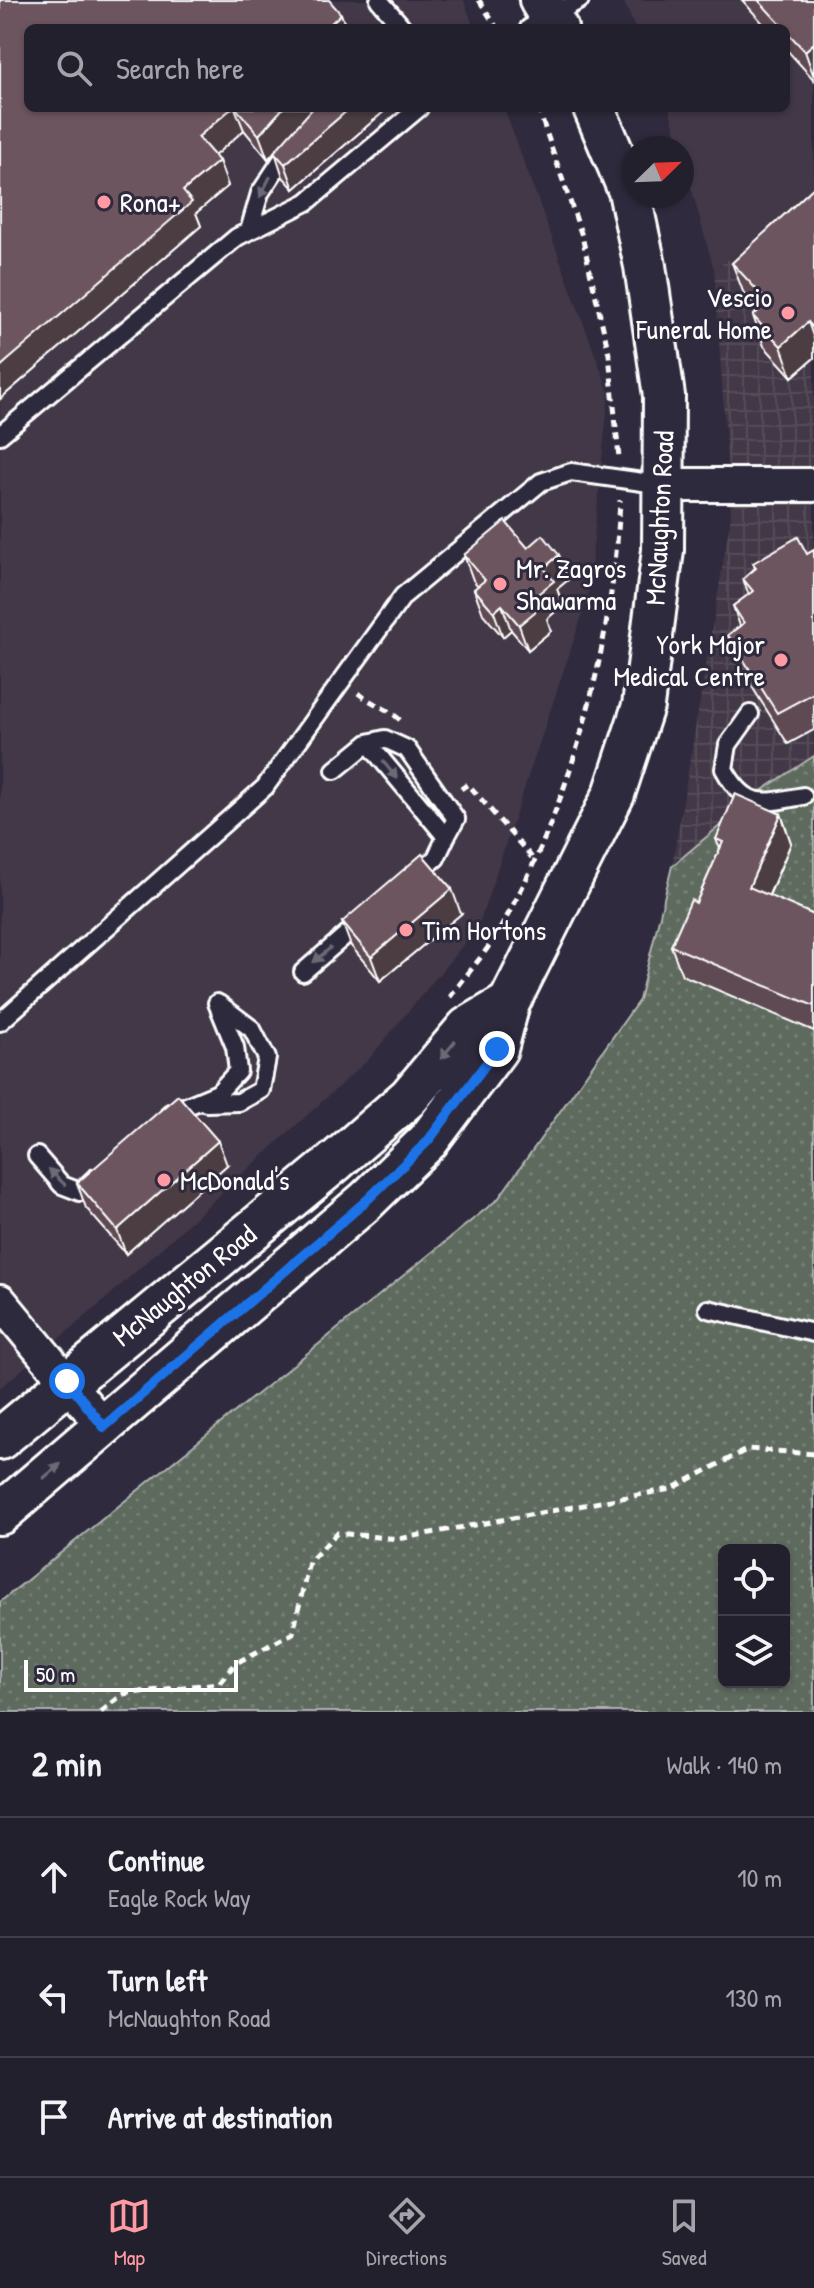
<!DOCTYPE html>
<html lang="en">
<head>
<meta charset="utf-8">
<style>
	:root { --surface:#23202e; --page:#2f2d3a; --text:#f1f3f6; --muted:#a3a3aa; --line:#403e4a; --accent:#ff9aa2 }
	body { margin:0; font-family:"Patrick Hand",sans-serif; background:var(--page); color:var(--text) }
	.controls { position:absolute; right:24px; bottom:24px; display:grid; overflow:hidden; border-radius:12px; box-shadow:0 2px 6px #0004 }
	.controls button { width:72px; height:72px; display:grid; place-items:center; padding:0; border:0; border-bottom:2px solid var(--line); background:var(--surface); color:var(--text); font:40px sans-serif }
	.compass { position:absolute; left:622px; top:136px; width:72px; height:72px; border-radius:50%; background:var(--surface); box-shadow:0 2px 6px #0004; rotate:67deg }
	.scale { position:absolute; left:24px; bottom:20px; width:214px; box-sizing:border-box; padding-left:8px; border:4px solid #fff; border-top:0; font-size:22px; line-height:28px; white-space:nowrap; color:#fff; -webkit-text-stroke:6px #2f2a3d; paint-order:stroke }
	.stop { position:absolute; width:24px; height:24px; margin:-18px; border:6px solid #1a73e8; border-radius:50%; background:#fff }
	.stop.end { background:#1a73e8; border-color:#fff; box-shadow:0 2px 8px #0008 }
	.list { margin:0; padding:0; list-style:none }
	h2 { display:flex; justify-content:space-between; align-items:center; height:104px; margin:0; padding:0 32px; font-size:34px }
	h2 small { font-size:26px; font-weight:400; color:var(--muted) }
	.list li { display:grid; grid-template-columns:52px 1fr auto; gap:24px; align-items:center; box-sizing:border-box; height:120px; padding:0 32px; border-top:2px solid var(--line) }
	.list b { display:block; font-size:30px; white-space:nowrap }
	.list p { margin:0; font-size:26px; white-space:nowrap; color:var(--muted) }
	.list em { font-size:26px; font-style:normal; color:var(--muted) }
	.icon { flex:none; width:44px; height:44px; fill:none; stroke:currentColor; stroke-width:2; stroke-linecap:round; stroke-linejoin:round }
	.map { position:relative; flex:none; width:814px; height:1712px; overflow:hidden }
	.search { position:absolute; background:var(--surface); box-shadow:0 2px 6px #0004; left:24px; right:24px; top:24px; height:88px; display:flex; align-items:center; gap:20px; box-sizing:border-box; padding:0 28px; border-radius:12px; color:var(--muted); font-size:30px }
	.sheet { height:464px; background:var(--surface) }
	nav { display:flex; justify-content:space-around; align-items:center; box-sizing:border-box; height:112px; border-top:2px solid var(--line); background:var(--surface); font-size:22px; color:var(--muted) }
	nav a { display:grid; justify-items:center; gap:4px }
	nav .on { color:var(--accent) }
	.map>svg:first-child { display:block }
	.built { fill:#423747 }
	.industrial { fill:url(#industrial-grid) }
	.grass { fill:url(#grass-dots); stroke:#aeb4af; stroke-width:2; fill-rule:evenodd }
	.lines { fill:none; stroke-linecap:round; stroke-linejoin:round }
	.service-casing { stroke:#fff; stroke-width:22 }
	.minor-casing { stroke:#fff; stroke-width:38 }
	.tertiary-casing { stroke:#fff; stroke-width:46 }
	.path { stroke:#fff; stroke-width:5; stroke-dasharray:8 6; stroke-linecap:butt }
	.service { stroke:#2f2a3d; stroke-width:16 }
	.minor { stroke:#2f2a3d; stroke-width:32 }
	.tertiary { stroke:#2f2a3d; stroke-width:40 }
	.wall { fill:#5e4952; stroke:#fff; stroke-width:2 }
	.shaded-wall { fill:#4c3c42; stroke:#fff; stroke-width:2 }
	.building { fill:#6d555f; stroke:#fff; stroke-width:2 }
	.oneway { fill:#6d6a77 }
	.route { stroke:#1a73e8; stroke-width:10 }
	.poi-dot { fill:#ff9aa2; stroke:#2f2a3d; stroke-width:3 }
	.labels { text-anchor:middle; stroke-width:6; stroke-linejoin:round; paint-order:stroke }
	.poi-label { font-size:28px; fill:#fff; stroke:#2f2a3d; text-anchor:start }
	.street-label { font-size:28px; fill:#fff; stroke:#2f2a3d }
</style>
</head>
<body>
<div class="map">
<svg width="814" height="1712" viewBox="0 0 814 1712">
	<defs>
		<pattern id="industrial-grid" width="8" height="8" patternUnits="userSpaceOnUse" patternTransform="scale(2)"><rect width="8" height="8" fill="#423747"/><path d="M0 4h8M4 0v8" fill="none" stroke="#554b59"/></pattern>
		<pattern id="grass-dots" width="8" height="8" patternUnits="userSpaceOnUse" patternTransform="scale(2)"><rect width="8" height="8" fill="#5e6a5f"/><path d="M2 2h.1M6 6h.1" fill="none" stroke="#768077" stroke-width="1.8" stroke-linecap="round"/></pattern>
	</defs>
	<rect width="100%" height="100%" fill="#2f2a3d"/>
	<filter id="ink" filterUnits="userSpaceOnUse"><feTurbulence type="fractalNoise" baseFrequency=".0125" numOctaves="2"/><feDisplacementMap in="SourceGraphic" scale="16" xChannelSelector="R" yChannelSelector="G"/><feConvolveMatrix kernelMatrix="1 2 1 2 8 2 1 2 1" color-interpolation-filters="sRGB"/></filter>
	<g filter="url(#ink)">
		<path class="built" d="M 0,0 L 464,0 L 474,28 L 28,28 L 28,108 L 504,108 L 609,392 L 588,598 L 478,927 L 369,1059 L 97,1307 L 0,1388 Z
			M 623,0 L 814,0 L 814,196 L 714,270 L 669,108 L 786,108 L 786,28 L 635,28 Z"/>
		<path class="industrial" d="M 814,196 L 814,756 L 761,791 L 672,866 L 731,515 L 714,270 Z"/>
		<path class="grass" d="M 814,756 L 814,1712 L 0,1712 L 0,1602 L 498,1199 L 639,1000 L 672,866 L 761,791 ZM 724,1550 L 784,1550 L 784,1682 L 724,1682 Z"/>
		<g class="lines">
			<g class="service-casing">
				<path id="service" d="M 379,0 L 403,28
					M 529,28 L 580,0
					M 249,231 L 260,193 L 291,146
					M 0,435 L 237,237 L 307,202 L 419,108
					M 750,714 L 728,745 L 724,769 C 746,809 762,804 803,796
					M 368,743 L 385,739 L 407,749 L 456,819 L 446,837
					M 335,770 L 368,743 L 446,837 L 436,858 L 413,878
					M 303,972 L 362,921
					M 0,1022 L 265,787 L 403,596 L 541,482 L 571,472 L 664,485
					M 206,1103 L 239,1102 L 261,1090 L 267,1058 L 252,1029 L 219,1004
					M 170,1113 L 218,1093 L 238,1071 L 235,1047 L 217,1003
					M 37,1156 L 62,1185 L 80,1192 L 95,1178
					M 708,1309 L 814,1333"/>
			</g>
			<g class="minor-casing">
				<path id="minor" d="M 664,485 L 814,485
					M 0,1301 L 104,1427"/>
			</g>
			<g class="tertiary-casing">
				<path id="tertiary" d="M 540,0 L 557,28
					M 0,1439 L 336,1161 L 409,1097 L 467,1028 L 509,1003
					M 0,1514 L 366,1201 L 428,1141 L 497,1049 L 509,1003 L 614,794 L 643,706 L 663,550 L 664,396 L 645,266 L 629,191 L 594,108"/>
			</g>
			<path class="path" d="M 479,0 L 497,28
				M 538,108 L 582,236 L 609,354 L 619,458
				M 358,693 C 372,704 390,709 402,722
				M 461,789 L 468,784 L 534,860
				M 450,997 C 466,975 486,953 500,929 C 572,804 613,644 620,500
				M 101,1712 L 123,1694 L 219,1683 L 236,1663 L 293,1633 L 309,1562 L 337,1533 L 398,1539 L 671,1489 L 748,1449 L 814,1454"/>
			<use href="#service" class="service"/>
			<use href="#minor" class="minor"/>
			<use href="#tertiary" class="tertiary"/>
		</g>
		<path class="wall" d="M 0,0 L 341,14 L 346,28 L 28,28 L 28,108 L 388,108 L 294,189 L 283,177 L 275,152 L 268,159 L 244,130 L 214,156 L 219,161 L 228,186 L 196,213 L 201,226 L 0,399 Z
			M 742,0 L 814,0 L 814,80 L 786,49 L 786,28 L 767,28 Z
			M 814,187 L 814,358 L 792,377 L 764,346 L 753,316 L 759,310 L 744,294 L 732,263 Z
			M 528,548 L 559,555 L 568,580 L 557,589 L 563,605 L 547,619 L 551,631 L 528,650 L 511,630 L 503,637 L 483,614 L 474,589 L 478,586 L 473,580 L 464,555 Z
			M 814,550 L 814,730 L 788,744 L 739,666 L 728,635 L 740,626 L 733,606 L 749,595 L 743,579 L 755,568 L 753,563 L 807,554 Z
			M 781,814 L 791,843 L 769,896 L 814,915 L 814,1031 L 682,975 L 671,946 L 696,903 L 720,849 L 716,839 Z
			M 461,914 L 380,981 L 351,946 L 342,922 Z
			M 227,1165 L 126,1254 L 86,1208 L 77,1183 Z"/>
		<path class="shaded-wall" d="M 341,14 L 346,28 L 332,28 L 330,24 Z
			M 814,43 L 814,77 L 805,51 Z
			M 232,108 L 235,108 L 244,130 L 207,162 L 198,137 Z
			M 283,108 L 314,108 L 268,159 L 259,135 Z
			M 350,108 L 388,108 L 294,189 L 285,164 Z
			M 219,161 L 228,186 L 196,213 L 201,226 L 0,399 L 0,367 L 183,191 Z
			M 808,322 L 814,339 L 814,358 L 792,377 L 781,346 Z
			M 559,555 L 568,580 L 557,589 L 563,605 L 547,619 L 551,631 L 528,650 L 519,625 L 534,597 L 544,568 Z
			M 502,605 L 511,630 L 503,637 L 494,612 Z
			M 781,814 L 791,843 L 760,916 L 749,887 Z
			M 452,889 L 461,914 L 380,981 L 371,957 Z
			M 218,1141 L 227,1165 L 126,1254 L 117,1230 Z"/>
		<path class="building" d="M 0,0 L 329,0 L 341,14 L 330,24 L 334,28 L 28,28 L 28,108 L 232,108 L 198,137 L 219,161 L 183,191 L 192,202 L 0,367 Z
			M 758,0 L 814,0 L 814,43 L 805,51 L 786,31 L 786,28 L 784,28 Z
			M 236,108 L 283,108 L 259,135 Z
			M 313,108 L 350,108 L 285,164 L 274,152 Z
			M 814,187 L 814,329 L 808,322 L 781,346 L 753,316 L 768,302 L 732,263 Z
			M 505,521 L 528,548 L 543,535 L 559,555 L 544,568 L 554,581 L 534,597 L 542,606 L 519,625 L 502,605 L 494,612 L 474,589 L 485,580 L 464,555 Z
			M 798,537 L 807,554 L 814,550 L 814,693 L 777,713 L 728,635 L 744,623 L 733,606 L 753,591 L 743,579 L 756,568 L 753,563 Z
			M 735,794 L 781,814 L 749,887 L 814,915 L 814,1006 L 671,946 L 691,900 L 696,903 L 723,842 L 716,839 Z
			M 422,854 L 452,889 L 371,957 L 342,922 Z
			M 178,1095 L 218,1141 L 117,1230 L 77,1183 Z"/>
		<defs><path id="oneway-solid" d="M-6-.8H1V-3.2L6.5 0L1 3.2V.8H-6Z" transform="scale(2)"/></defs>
		<g class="oneway">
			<use href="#oneway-solid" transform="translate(265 187) rotate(117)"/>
			<use href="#oneway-solid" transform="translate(390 770) rotate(51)"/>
			<use href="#oneway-solid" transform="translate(322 955) rotate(140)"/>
			<use href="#oneway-solid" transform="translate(448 1050) rotate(130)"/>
			<use href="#oneway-solid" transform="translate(57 1177) rotate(-135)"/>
			<use href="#oneway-solid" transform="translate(52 1471) rotate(-40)"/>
		</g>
	</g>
	<g class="lines" filter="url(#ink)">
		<path class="route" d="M 67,1381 L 104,1427 L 366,1201 L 428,1141 L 497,1049"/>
	</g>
	<g class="poi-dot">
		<circle cx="104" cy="202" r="8"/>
		<circle cx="788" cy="313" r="8"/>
		<circle cx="500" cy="584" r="8"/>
		<circle cx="781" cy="660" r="8"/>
		<circle cx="406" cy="930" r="8"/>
		<circle cx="164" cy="1180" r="8"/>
	</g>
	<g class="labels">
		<g class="poi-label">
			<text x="120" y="212">Rona+</text>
			<text x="772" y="307" text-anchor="end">Vescio<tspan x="772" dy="32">Funeral Home</tspan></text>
			<text x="516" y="578">Mr. Zagros<tspan x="516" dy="32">Shawarma</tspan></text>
			<text x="765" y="654" text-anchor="end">York Major<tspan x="765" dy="32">Medical Centre</tspan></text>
			<text x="422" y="940">Tim Hortons</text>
			<text x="180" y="1190">McDonald's</text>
		</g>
		<g class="street-label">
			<text transform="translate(659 518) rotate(-87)" y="10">McNaughton Road</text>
			<text transform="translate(184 1285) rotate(-39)" y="10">McNaughton Road</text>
		</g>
	</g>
</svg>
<div class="controls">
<button><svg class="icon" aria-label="locate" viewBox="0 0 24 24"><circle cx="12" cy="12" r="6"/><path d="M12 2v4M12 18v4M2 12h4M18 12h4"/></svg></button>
<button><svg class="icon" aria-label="layers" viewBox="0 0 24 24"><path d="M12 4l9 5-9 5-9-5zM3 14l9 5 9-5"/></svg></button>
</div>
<svg class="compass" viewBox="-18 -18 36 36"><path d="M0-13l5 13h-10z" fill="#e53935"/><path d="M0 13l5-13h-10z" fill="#a3a3aa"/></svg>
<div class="scale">50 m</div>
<div class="stop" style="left:67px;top:1381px"></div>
<div class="stop end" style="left:497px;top:1049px"></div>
<div class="search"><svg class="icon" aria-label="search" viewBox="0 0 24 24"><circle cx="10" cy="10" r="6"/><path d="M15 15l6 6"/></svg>Search here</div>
</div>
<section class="sheet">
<h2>2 min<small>Walk · 140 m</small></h2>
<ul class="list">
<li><svg class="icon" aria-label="ahead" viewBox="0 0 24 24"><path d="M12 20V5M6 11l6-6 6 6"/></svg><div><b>Continue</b><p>Eagle Rock Way</p></div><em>10 m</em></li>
<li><svg class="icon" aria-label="left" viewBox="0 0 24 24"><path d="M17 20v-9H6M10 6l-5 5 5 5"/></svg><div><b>Turn left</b><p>McNaughton Road</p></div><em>130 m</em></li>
<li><svg class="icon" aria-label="arrive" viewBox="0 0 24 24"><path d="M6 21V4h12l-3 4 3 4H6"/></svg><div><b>Arrive at destination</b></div></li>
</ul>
</section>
<nav>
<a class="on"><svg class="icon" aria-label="map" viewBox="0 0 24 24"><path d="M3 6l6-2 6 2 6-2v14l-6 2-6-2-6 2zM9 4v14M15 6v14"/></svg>Map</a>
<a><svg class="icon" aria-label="directions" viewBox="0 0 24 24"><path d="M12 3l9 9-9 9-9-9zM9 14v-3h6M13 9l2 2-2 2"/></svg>Directions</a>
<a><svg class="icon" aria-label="saved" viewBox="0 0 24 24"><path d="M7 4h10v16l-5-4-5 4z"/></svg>Saved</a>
</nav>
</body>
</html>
